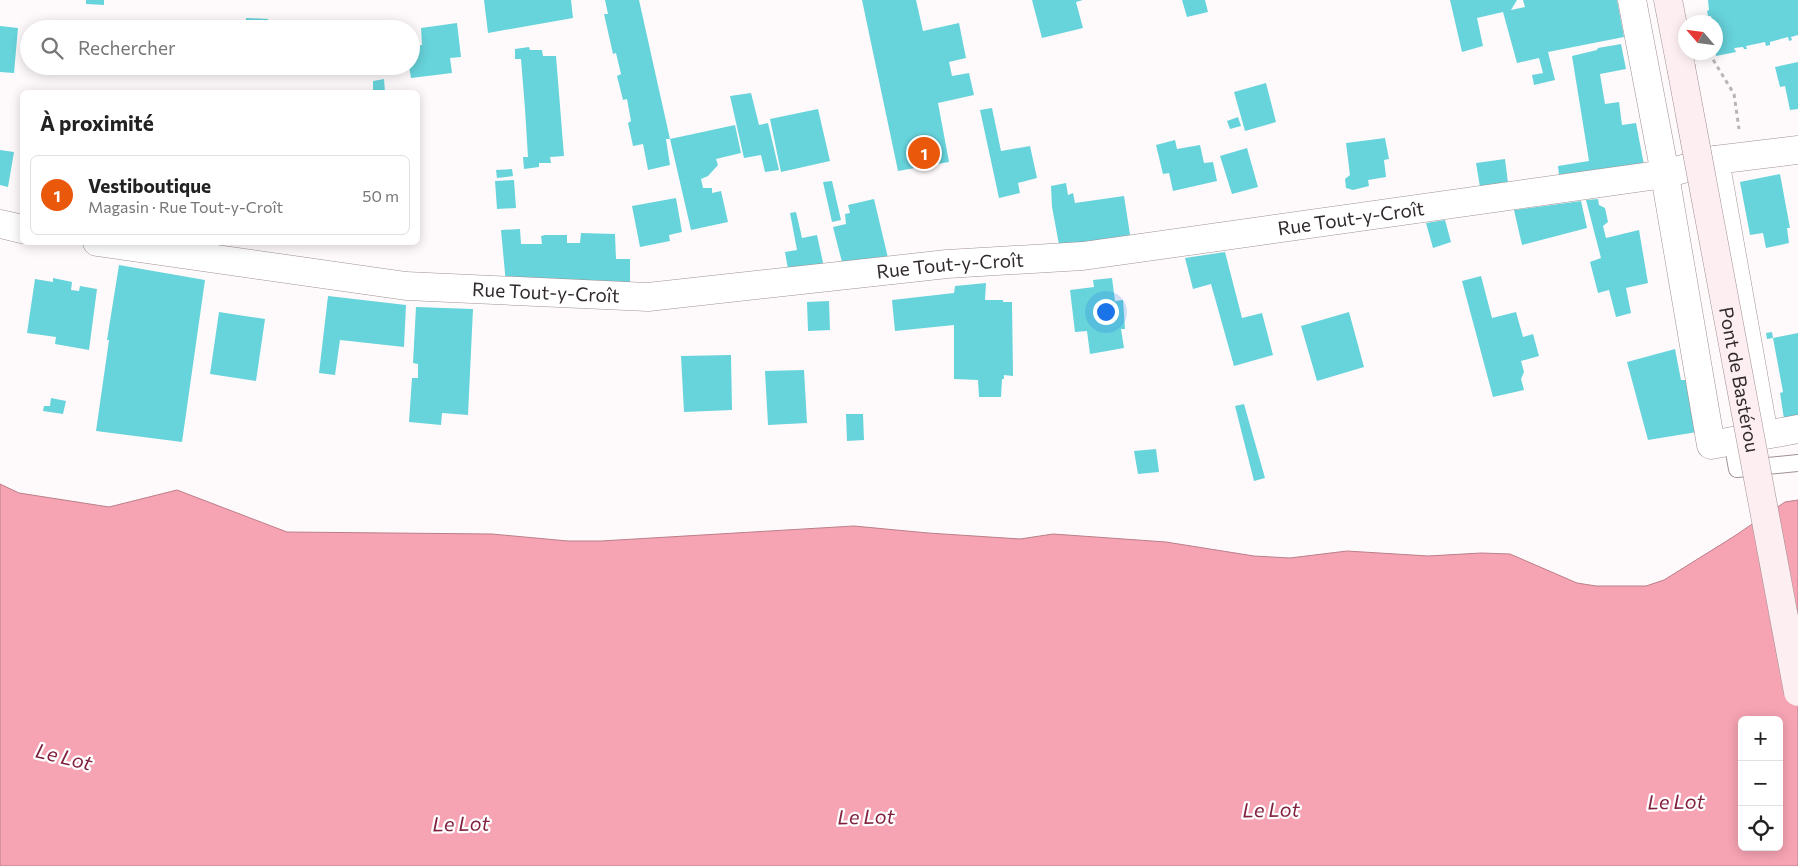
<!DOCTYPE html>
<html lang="fr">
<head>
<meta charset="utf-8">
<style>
	:root { --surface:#fff; --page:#f2f2f2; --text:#222; --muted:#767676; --line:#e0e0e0; --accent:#ea580c }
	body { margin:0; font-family:Commissioner,sans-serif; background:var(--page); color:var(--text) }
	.controls { position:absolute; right:15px; bottom:15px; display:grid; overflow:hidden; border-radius:8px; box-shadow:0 2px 12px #0003 }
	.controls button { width:45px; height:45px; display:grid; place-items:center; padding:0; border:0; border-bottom:1px solid var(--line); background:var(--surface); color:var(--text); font:25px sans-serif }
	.compass { position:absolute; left:1678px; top:15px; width:45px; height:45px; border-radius:50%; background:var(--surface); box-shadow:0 2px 12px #0003; rotate:298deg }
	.you { position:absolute; left:1105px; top:311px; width:18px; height:18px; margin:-12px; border:4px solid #fff; border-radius:50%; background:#1a73e8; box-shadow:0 0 0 8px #1a73e833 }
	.badge { display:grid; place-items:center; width:32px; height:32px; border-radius:50%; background:var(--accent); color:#fff; font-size:16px; font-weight:700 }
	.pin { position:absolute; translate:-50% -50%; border:2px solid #fff; box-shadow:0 1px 5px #0006 }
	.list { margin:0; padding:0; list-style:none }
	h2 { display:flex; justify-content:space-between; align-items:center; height:65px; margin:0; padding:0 20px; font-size:21px }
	h2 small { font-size:16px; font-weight:400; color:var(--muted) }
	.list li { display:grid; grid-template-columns:32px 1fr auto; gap:15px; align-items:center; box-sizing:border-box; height:80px; margin:0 10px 10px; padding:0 10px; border:1px solid var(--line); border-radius:8px }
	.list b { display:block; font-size:19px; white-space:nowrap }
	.list p { margin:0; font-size:16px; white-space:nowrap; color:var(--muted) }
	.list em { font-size:16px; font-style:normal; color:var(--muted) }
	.icon { flex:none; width:28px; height:28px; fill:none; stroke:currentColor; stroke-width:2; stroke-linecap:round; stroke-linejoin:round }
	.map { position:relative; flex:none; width:1798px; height:866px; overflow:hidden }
	.search { position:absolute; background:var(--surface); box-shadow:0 2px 12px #0003; left:20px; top:20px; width:400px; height:55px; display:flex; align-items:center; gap:12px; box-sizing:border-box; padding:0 18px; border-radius:28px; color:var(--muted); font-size:19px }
	.panel { position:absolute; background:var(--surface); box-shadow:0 2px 12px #0003; left:20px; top:90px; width:400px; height:155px; border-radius:8px }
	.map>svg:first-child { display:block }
	.water { fill:#f6a3b3; stroke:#bb7f8a; fill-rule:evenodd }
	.building { fill:#67d3db }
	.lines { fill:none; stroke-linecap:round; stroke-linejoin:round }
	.service-casing { stroke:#a09193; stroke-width:18 }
	.minor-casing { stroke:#a09193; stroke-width:29 }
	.secondary-casing { stroke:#a09193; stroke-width:29 }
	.path { stroke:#b9b4b5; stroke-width:3; stroke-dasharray:4 4; stroke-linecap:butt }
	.service { stroke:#fff; stroke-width:16 }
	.minor { stroke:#fff; stroke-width:28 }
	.secondary { stroke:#fceef1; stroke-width:28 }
	.secondary-bridge-casing { stroke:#a09193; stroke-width:29; stroke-linecap:butt }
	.secondary-bridge { stroke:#fceef1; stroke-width:28 }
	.labels { text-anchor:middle; stroke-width:4.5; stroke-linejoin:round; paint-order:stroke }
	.street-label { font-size:19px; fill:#302a2b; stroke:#fff }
	.water-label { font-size:20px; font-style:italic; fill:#80213e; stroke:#fff }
</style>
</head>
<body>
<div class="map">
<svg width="1798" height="866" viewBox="0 0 1798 866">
	<rect width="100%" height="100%" fill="#fefafb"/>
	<path class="water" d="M 0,484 L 19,493 L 109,507 L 177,490 L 287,532 L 492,534 L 568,541 L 601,541 L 854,526 L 928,533 L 1020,539 L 1053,534 L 1166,542 L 1254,556 L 1290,558 L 1347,551 L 1428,556 L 1481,553 L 1510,554 L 1577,583 L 1596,586 L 1646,586 L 1664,580 L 1733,537 L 1785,502 L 1798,500 L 1798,866 L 0,866 ZM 1742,720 L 1779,720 L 1779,847 L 1742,847 Z"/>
	<path class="building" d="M 86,0 L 104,0 L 104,5 L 86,4 Z
		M 484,0 L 571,0 L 573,18 L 488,33 Z
		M 605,0 L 639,0 L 670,139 L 666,139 L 670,165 L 648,170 L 643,144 L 633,146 L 628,123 L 631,121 L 627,99 L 623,100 L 617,76 L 621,74 L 616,53 L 613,54 L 604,14 L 608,14 Z
		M 862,0 L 916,0 L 923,31 L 959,23 L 966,58 L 949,62 L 952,76 L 969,73 L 974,95 L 938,103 L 949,162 L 898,171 Z
		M 1032,0 L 1083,0 L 1076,2 L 1083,28 L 1042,38 Z
		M 1182,0 L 1205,0 L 1208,12 L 1187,17 Z
		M 1450,0 L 1517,0 L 1511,10 L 1525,7 L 1523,0 L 1617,0 L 1624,37 L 1548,52 L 1555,80 L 1534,85 L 1532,75 L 1543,73 L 1539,58 L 1517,63 L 1503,12 L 1477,18 L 1483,46 L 1462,52 Z
		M 1708,0 L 1798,0 L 1798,35 L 1791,37 L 1792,40 L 1789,41 L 1788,37 L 1770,42 L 1770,45 L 1766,46 L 1765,42 L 1746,46 L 1747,49 L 1744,49 L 1743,47 L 1734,48 L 1736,52 L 1716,56 L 1716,22 L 1712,22 L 1711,16 L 1708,16 L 1707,11 L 1709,10 Z
		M 246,18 L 268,19 L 268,29 L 246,29 Z
		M 457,23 L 461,57 L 450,58 L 452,73 L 411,78 L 409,66 L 411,66 L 411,47 L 422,45 L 421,28 Z
		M 0,26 L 18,28 L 14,73 L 0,72 Z
		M 1621,44 L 1626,69 L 1600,74 L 1605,104 L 1619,102 L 1622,125 L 1636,123 L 1644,165 L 1559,175 L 1558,166 L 1589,161 L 1572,56 L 1597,50 L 1598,48 Z
		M 529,47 L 530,50 L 542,50 L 543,56 L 556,56 L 564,156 L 550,157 L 551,163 L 539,163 L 539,167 L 524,169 L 523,157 L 528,157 L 525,109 L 521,59 L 515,59 L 515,49 Z
		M 1798,62 L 1798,109 L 1790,110 L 1785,86 L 1780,87 L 1775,67 Z
		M 384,79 L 385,92 L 373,92 L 373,81 Z
		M 1266,83 L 1276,122 L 1245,131 L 1234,92 Z
		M 751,93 L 759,125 L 768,123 L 779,170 L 765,172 L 761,155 L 744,158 L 730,96 Z
		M 992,108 L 1001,151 L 1030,146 L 1037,178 L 1018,183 L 1020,193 L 999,198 L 980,110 Z
		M 818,109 L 830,161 L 781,172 L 770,119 Z
		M 1238,117 L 1241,126 L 1230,129 L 1227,121 Z
		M 735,125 L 741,153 L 716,159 L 718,165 L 708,176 L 701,179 L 703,188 L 712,188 L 712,193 L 721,191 L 728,222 L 691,230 L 670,139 Z
		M 1385,138 L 1389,159 L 1384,160 L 1386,177 L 1368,180 L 1369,186 L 1353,190 L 1346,188 L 1345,179 L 1350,175 L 1346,143 Z
		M 1175,140 L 1177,149 L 1200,145 L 1204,163 L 1213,162 L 1217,181 L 1173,191 L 1169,173 L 1163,174 L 1156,145 Z
		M 1247,148 L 1258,187 L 1232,194 L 1220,156 Z
		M 0,150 L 14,152 L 8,187 L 0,185 Z
		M 1505,159 L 1508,183 L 1480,187 L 1476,163 Z
		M 512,169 L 513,176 L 497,178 L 496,170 Z
		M 1780,174 L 1790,228 L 1787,228 L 1789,243 L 1766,248 L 1763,233 L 1750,235 L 1740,182 Z
		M 514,180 L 516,208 L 497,209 L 495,181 Z
		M 832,181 L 841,220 L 832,222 L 823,182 Z
		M 1066,183 L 1068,195 L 1073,193 L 1075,203 L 1124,196 L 1131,241 L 1060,250 L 1052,207 L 1051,186 Z
		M 676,198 L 682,232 L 669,235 L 670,241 L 640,247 L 632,206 Z
		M 874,199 L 889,262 L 844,270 L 833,227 L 846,224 L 845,214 L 850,213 L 848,205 Z
		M 1598,199 L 1599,205 L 1605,208 L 1608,222 L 1603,226 L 1606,238 L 1639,230 L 1648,283 L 1626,288 L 1631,313 L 1616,317 L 1609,290 L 1598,293 L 1590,262 L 1601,258 L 1586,200 Z
		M 1581,201 L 1587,228 L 1522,245 L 1514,210 Z
		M 796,212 L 802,238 L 817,235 L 825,272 L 789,275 L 785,252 L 797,250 L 790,213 Z
		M 1445,220 L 1451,242 L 1433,248 L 1426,223 Z
		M 520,229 L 521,244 L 542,244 L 541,236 L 545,235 L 567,235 L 567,243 L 580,243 L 581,233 L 615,234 L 616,259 L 630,259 L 630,283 L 506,284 L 501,230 Z
		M 1225,252 L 1242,318 L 1262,313 L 1273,355 L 1234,366 L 1211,284 L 1193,289 L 1185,258 Z
		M 119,265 L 205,280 L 182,442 L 96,431 L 109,340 L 107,340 Z
		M 1481,276 L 1492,318 L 1516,312 L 1523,337 L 1533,334 L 1539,356 L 1521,361 L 1524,372 L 1521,379 L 1524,390 L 1493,397 L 1462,281 Z
		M 53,278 L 72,282 L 71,290 L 79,291 L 80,286 L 97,289 L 89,350 L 55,344 L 56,337 L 27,333 L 35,279 L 53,282 Z
		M 1112,278 L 1115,301 L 1123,300 L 1125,329 L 1121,329 L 1124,348 L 1090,354 L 1087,331 L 1075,332 L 1070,290 L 1094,287 L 1093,280 Z
		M 986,283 L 985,300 L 1003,300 L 1003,302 L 1012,302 L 1013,376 L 1004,375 L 1004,379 L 1002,379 L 1001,397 L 979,397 L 978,380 L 954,379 L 954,325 L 895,331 L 892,300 L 954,293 L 955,286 Z
		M 328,296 L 406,305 L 404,347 L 340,340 L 335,375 L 319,373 Z
		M 829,301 L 830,330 L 808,331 L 807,302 Z
		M 416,307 L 473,309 L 468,415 L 442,413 L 441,425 L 409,422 L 412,378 L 418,378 L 418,364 L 413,363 Z
		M 219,312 L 265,319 L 256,381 L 210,374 Z
		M 1349,312 L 1364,367 L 1317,381 L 1301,326 Z
		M 1772,332 L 1773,338 L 1798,333 L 1798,417 L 1784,419 L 1780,393 L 1783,392 L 1773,338 L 1767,339 L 1766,333 Z
		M 1675,349 L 1681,380 L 1686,380 L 1697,432 L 1648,440 L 1627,362 Z
		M 731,355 L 732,410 L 684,412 L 681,356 Z
		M 804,370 L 807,423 L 768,425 L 765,371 Z
		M 51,398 L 66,401 L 63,414 L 43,411 L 44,406 L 50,406 Z
		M 1244,404 L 1265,478 L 1254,481 L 1235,406 Z
		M 846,414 L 863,414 L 864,440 L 847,441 Z
		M 1156,449 L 1159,472 L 1138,474 L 1134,451 Z"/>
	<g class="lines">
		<g class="service-casing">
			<path id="service" d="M 1732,441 L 1737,469 L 1798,463"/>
		</g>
		<g class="minor-casing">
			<g id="minor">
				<path d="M 1632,0 L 1662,158 L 1711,445 L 1798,429"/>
				<path d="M 1715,160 L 1764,435"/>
				<path d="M 0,224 L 22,229"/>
				<path id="s1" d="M 97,242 L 406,286 L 648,297 L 947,264 L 1083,256 L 1665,174 L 1715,160 L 1798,150"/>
			</g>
		</g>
		<g class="secondary-casing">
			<path id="secondary" d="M 1668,0 L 1681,67"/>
		</g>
		<path class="path" d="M 1709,53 L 1734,94 L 1739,129"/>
		<use href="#service" class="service"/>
		<use href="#minor" class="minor"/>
		<use href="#secondary" class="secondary"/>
		<g class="secondary-bridge-casing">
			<g id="secondary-bridge">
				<path id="s2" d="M 1681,67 L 1798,692"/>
			</g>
		</g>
		<use href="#secondary-bridge" class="secondary-bridge"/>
	</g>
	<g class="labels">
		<g class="street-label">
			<text dy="7" stroke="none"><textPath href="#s1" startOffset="1262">Rue Tout-y-Croît</textPath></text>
			<text dy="7" stroke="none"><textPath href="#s1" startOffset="858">Rue Tout-y-Croît</textPath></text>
			<text dy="7" stroke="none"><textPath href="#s1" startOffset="452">Rue Tout-y-Croît</textPath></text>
			<text dy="7" stroke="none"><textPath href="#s2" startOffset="318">Pont de Bastérou</textPath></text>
		</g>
		<g class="water-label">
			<text transform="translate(64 757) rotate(14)" y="7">Le Lot</text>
			<text transform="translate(1676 802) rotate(-1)" y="7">Le Lot</text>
			<text transform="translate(1271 810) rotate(-1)" y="7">Le Lot</text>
			<text transform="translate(866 817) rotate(-1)" y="7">Le Lot</text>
			<text transform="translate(461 824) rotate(-1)" y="7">Le Lot</text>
		</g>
	</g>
</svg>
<div class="controls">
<button>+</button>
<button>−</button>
<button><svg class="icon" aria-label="locate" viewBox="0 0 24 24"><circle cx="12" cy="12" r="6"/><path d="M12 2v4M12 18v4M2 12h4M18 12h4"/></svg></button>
</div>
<svg class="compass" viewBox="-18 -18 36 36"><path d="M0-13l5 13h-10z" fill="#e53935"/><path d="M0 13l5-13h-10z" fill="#767676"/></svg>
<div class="you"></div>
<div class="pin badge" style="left:924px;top:153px">1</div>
<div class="search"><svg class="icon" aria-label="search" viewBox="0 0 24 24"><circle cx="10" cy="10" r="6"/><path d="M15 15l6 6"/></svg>Rechercher</div>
<section class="panel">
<h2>À proximité<small></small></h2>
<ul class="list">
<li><span class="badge">1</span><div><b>Vestiboutique</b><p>Magasin · Rue Tout-y-Croît</p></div><em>50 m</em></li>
</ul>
</section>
</div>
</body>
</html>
